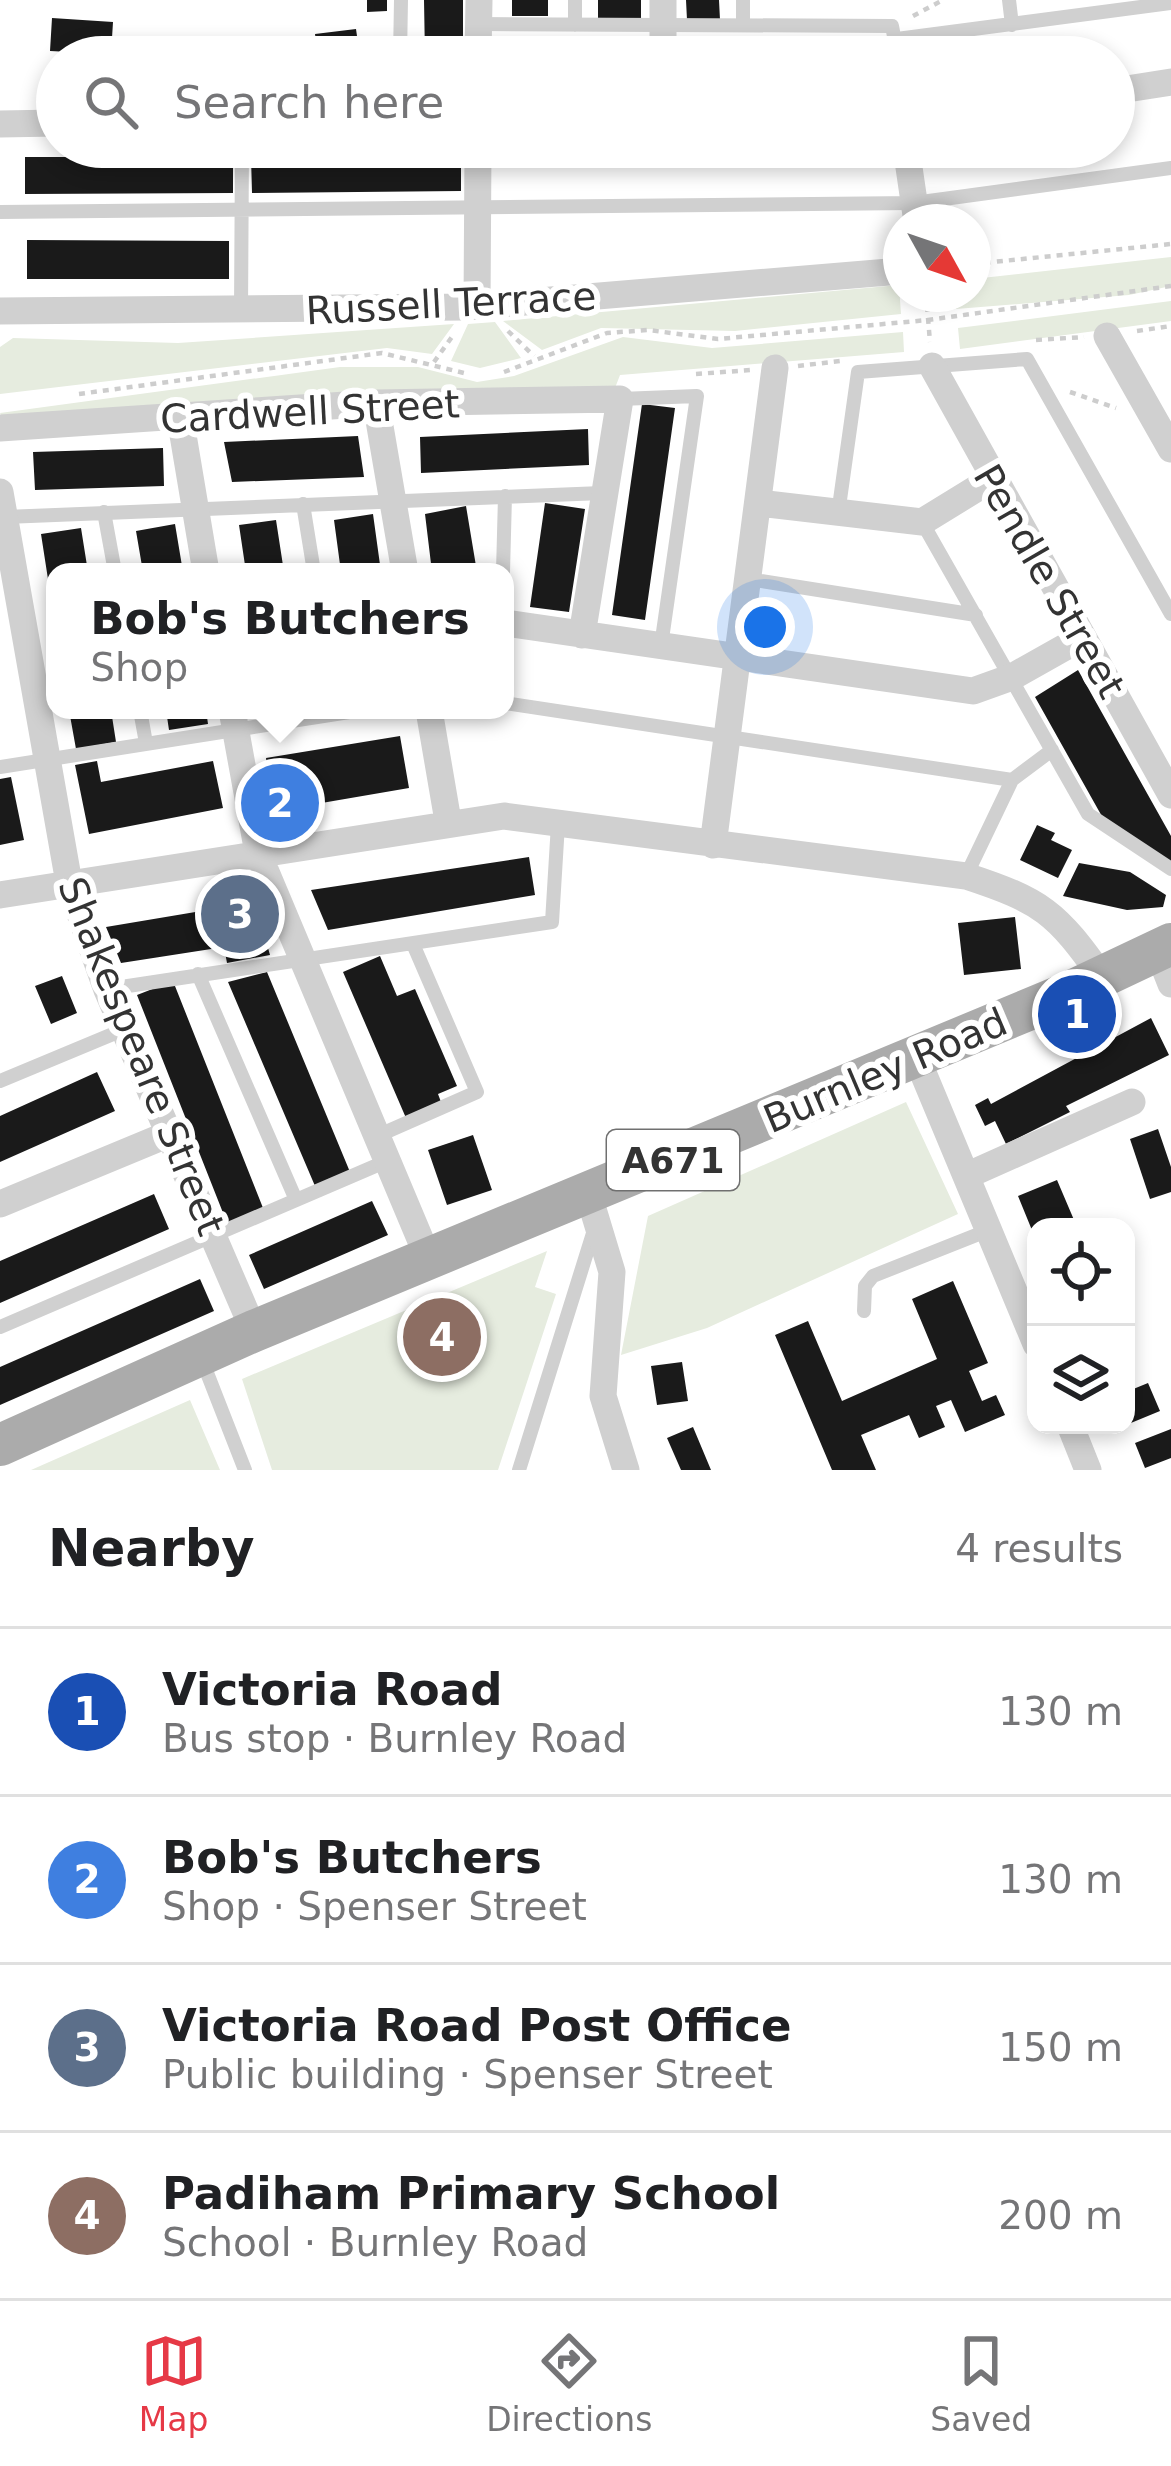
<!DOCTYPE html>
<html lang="en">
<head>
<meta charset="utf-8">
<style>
	:root { --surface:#fff; --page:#f2f2f2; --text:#202124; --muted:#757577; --line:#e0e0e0; --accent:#e63946 }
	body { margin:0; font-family:"DejaVu Sans",sans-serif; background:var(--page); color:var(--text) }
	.controls { position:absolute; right:36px; bottom:36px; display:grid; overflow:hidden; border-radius:24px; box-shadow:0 6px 18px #0003 }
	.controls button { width:108px; height:108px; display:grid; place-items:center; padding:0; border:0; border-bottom:3px solid var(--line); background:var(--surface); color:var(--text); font:60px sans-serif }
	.compass { position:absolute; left:883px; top:204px; width:108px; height:108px; border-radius:50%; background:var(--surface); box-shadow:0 6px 18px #0003; rotate:130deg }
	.you { position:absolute; left:765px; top:627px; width:42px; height:42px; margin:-30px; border:9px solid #fff; border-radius:50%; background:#1a73e8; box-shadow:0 0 0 18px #1a73e833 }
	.badge { display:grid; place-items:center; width:78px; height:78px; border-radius:50%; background:var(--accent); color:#fff; font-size:39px; font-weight:700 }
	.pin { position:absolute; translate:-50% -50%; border:6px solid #fff; box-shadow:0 3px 12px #0006 }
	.popup { position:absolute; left:46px; top:563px; width:468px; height:156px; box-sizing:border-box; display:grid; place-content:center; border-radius:24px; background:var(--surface); filter:drop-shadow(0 3px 9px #0005); font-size:39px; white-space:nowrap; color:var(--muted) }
	.popup b { font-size:45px; color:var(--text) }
	.popup::after { content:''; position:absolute; left:50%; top:100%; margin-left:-24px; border:24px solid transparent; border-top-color:var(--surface) }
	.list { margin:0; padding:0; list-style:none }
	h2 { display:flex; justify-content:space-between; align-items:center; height:156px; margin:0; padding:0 48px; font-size:51px }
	h2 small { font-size:39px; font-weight:400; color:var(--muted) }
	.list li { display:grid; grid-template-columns:78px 1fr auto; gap:36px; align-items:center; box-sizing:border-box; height:168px; padding:0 48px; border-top:3px solid var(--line) }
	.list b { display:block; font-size:45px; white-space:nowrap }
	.list p { margin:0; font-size:39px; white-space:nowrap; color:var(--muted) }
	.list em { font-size:39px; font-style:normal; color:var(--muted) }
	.icon { flex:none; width:66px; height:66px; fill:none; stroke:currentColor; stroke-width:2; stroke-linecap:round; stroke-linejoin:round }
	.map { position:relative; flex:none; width:1171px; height:1470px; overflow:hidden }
	.search { position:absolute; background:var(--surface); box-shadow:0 6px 18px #0003; left:36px; right:36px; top:36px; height:132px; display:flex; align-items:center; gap:30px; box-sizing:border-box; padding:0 42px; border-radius:66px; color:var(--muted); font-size:45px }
	.sheet { height:828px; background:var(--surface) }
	nav { display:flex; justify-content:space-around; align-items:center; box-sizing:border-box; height:168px; border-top:3px solid var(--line); background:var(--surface); font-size:33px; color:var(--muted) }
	nav a { display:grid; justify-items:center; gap:6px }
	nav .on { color:var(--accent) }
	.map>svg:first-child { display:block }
	.green { fill:#e6ecdf }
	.building { fill:#1a1a1a }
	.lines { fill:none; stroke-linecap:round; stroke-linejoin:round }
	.path { stroke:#cdcdcd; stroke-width:4.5; stroke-dasharray:6 6; stroke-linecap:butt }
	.lane { stroke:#d0d0d0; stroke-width:14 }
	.street { stroke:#d0d0d0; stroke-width:27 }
	.primary { stroke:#ababab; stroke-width:42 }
	.labels { text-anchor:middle; stroke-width:12; stroke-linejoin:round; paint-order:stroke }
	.shield { fill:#fff; stroke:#707070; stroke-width:3 }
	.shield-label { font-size:36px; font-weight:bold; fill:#333 }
	.street-label { font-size:39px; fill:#333; stroke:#fff }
</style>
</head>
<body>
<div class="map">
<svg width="1171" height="1470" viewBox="0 0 1171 1470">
	<rect width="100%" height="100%" fill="#fff"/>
	<path class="green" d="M 1171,257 L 1171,286 L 1129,295 L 956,309 L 954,294 L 973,294 L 973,279 Z
		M 899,285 L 901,314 L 735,331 L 601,328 L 542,350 L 503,321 Z
		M 1171,301 L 1171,321 L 960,349 L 958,328 Z
		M 495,322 L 521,358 L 480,368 L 451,361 L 468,324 Z
		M 454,324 L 432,354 L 387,348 L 0,394 L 0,347 L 13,338 L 178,343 Z
		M 903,332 L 904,352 L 620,375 L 615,388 L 3,419 L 0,413 L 340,367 L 418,367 L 477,382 L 514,376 L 623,337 L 712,348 Z
		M 906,1102 L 958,1214 L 707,1328 L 621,1355 L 648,1216 Z
		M 547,1251 L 535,1287 L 556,1294 L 498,1470 L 272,1470 L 242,1379 Z
		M 190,1400 L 220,1470 L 31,1470 Z"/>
	<path class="building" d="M 367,0 L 387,0 L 387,11 L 367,12 Z
		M 424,0 L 463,0 L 463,57 L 425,57 Z
		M 512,0 L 548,0 L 548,16 L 512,16 Z
		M 598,0 L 641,0 L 641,19 L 598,18 Z
		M 686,0 L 719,0 L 720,20 L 687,20 Z
		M 52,18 L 113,22 L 111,54 L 50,51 Z
		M 356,29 L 360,57 L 318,57 L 315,34 Z
		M 233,36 L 234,57 L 194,57 L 193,38 Z
		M 305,36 L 306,57 L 247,57 L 246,38 Z
		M 142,42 L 182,43 L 182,57 L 142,57 Z
		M 640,52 L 640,57 L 530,57 L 530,53 Z
		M 461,155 L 461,191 L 252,193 L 251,157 Z
		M 25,157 L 233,157 L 233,193 L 25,194 Z
		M 27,240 L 229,241 L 229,279 L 27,279 Z
		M 642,404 L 675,408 L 645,620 L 612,615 Z
		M 588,429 L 589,465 L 421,473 L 420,437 Z
		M 358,436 L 364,477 L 232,482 L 224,442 Z
		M 163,448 L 164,486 L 35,490 L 33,452 Z
		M 545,503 L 585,509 L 569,612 L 530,607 Z
		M 466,506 L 477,572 L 432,572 L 425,514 Z
		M 373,514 L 381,572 L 341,572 L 334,520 Z
		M 276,520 L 284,572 L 246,572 L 239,525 Z
		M 175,524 L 183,572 L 143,572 L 136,531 Z
		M 81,528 L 88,572 L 55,572 L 52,605 L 41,534 Z
		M 1078,670 L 1171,836 L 1171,867 L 1104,820 L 1035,697 Z
		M 69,710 L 111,710 L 116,742 L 76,749 Z
		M 166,710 L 206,710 L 208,724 L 169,730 Z
		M 400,736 L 409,788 L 275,811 L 266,758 Z
		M 97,761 L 101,782 L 213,761 L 223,808 L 89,834 L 75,765 Z
		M 11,777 L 24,840 L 0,845 L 0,779 Z
		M 1037,825 L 1055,833 L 1051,840 L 1072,850 L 1058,878 L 1020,860 Z
		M 529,857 L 535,895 L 328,930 L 311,890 Z
		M 1079,863 L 1130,872 L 1166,895 L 1163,907 L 1127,910 L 1063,896 Z
		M 255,902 L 270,955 L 227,963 L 224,947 L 121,963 L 106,927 Z
		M 1015,917 L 1021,969 L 964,975 L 958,923 Z
		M 380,956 L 397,996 L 415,989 L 457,1086 L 438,1094 L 441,1102 L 406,1118 L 343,972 Z
		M 267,972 L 350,1172 L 315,1186 L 228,982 Z
		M 62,976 L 77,1013 L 51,1024 L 35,986 Z
		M 173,981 L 265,1213 L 229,1228 L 137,995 Z
		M 1151,1018 L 1169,1055 L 1066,1106 L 1070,1112 L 1006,1144 L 995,1121 L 985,1126 L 975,1105 L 988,1098 L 991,1104 Z
		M 97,1072 L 115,1111 L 0,1162 L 0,1116 Z
		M 1158,1129 L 1171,1167 L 1171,1192 L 1150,1199 L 1130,1139 Z
		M 473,1135 L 492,1190 L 447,1205 L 428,1150 Z
		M 1057,1180 L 1077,1227 L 1036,1227 L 1036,1240 L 1018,1196 Z
		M 154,1194 L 169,1229 L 0,1303 L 0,1261 Z
		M 372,1201 L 388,1235 L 264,1289 L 249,1255 Z
		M 200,1279 L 214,1311 L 0,1405 L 0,1367 Z
		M 953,1281 L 988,1363 L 969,1371 L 982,1401 L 996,1395 L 1005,1415 L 965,1432 L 951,1400 L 936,1406 L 945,1427 L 919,1438 L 909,1415 L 861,1435 L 876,1470 L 832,1470 L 775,1335 L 808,1321 L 842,1401 L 937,1359 L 912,1299 Z
		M 682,1362 L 688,1401 L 657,1405 L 651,1366 Z
		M 1148,1383 L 1160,1411 L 1126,1425 L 1126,1392 Z
		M 693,1427 L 711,1470 L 681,1470 L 667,1438 Z
		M 1171,1429 L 1171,1458 L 1145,1468 L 1135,1443 Z"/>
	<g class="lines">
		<path class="path" d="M 913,16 L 943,0
			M 973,264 L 1171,244
			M 926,294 L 930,342
			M 508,331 L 534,356
			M 1137,331 L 1171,326
			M 1036,340 L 1084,337
			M 434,362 L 454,334
			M 798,366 L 840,361
			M 504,372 L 607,333 L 648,330 L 718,339 L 928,320 L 1171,286
			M 696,374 L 751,370
			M 1070,392 L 1116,408
			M 79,394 L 382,353 L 464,373"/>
		<path class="lane" d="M 1009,0 L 1012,25
			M 478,24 L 892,26 L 898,57
			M 575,25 L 575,0
			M 743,25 L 743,0
			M 897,39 L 1171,3
			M 400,57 L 401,0
			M 0,212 L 914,203 L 1171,168
			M 241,312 L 242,147
			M 620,399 L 697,396 L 661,646
			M 303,504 L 314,572
			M 104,512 L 115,572
			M 838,514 L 858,372 L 1027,359 L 1171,614
			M 5,517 L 602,493
			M 922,522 L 1088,814 L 1171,869
			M 503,572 L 505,496
			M 748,579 L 976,615
			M 505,703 L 1012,780 L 1052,750
			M 140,710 L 146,743
			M 0,767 L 362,710
			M 966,876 L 1012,780
			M 198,974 L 296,1200
			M 108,989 L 552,922 L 558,824
			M 0,1081 L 125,1029
			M 377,1136 L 477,1092 L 413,944
			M 864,1311 L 865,1286 L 873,1276 L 989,1230
			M 0,1327 L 387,1161
			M 202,1360 L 245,1470
			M 519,1470 L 594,1230"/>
		<path class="street" d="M 663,0 L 663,57
			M 478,57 L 479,0
			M 1114,91 L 1171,82
			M 0,124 L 57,123
			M 906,147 L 917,222
			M 477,306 L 478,147
			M 0,311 L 465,307 L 901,271
			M 1107,336 L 1171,449
			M 932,366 L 1171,795
			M 376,403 L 405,572
			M 180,417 L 206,572
			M 0,428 L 376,403 L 620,399 L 582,635
			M 0,492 L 69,883 L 107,990 L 254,1331
			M 758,503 L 922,522 L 992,479
			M 505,623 L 973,691 L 1012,677 L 1083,637
			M 232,710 L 258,853 L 429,1260
			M 429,710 L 448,821
			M 713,845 L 775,368
			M 0,895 L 504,816 L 966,876 C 1042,901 1056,912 1102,977
			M 1158,951 L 1171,984
			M 916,1056 L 1036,1344
			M 966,1176 L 1132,1102
			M 589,1196 L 612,1272 L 603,1396 L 626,1470
			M 0,1204 L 169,1134
			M 1070,1425 L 1088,1470"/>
		<path class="primary" d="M 0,1445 L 254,1331 L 1059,997 L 1171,944"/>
	</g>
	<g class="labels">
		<rect class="shield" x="607" y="1130" width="132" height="60" rx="9"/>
		<g class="shield-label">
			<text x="673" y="1173">A671</text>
		</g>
		<g class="street-label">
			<text transform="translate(451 303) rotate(-3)" y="14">Russell Terrace</text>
			<text transform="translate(310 411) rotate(-3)" y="14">Cardwell Street</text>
			<text transform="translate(1050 581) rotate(60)" y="14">Pendle Street</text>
			<text transform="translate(142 1056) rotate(68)" y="14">Shakespeare Street</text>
			<text transform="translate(885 1070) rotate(-23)" y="14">Burnley Road</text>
		</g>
	</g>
</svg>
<div class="controls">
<button><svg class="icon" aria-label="locate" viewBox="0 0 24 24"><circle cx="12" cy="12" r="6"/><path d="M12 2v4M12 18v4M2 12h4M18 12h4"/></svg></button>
<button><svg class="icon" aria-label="layers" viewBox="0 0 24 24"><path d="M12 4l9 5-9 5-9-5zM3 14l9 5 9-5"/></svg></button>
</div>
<svg class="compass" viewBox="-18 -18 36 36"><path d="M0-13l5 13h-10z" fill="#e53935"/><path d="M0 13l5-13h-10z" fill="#757577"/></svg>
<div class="you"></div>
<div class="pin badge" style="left:1077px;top:1014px;background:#1a4fb4">1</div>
<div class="pin badge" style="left:280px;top:803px;background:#3f7fe0">2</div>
<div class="popup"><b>Bob's Butchers</b>Shop</div>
<div class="pin badge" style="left:240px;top:914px;background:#5c6f8a">3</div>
<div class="pin badge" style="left:442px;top:1337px;background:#8d6e63">4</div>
<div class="search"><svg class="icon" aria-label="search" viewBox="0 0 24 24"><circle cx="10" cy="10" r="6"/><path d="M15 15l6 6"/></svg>Search here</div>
</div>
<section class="sheet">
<h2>Nearby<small>4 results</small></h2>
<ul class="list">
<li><span class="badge" style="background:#1a4fb4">1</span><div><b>Victoria Road</b><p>Bus stop · Burnley Road</p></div><em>130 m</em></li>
<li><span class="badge" style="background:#3f7fe0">2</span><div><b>Bob's Butchers</b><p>Shop · Spenser Street</p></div><em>130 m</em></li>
<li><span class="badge" style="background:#5c6f8a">3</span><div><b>Victoria Road Post Office</b><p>Public building · Spenser Street</p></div><em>150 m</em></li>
<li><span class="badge" style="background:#8d6e63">4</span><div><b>Padiham Primary School</b><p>School · Burnley Road</p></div><em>200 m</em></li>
</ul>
</section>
<nav>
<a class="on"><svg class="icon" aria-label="map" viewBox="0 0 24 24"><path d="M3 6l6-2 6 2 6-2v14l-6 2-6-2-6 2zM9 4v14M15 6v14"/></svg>Map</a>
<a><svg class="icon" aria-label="directions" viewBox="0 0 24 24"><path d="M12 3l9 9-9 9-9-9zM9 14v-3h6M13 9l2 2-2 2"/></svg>Directions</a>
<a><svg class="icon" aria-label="saved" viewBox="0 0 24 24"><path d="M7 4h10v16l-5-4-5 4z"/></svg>Saved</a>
</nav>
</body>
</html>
